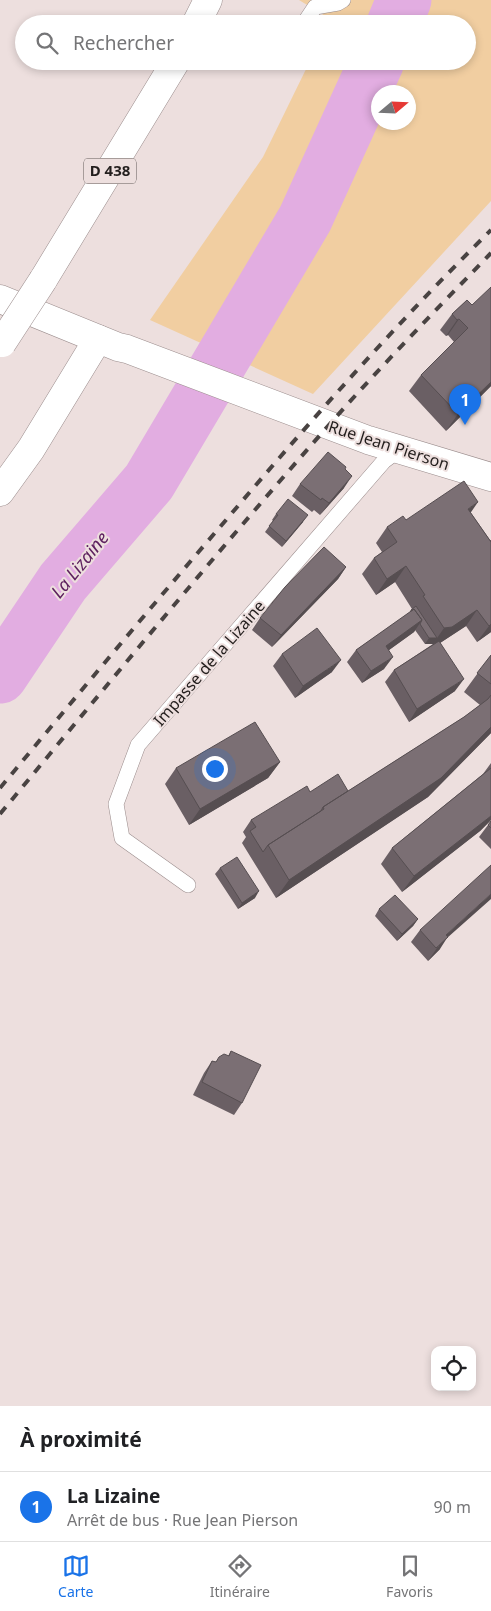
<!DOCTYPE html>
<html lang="fr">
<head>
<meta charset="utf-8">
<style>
	:root { --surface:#fff; --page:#f2f2f2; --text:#202124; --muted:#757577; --line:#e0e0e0; --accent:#1a73e8 }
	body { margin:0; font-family:"Noto Sans",sans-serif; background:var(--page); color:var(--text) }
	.controls { position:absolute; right:15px; bottom:15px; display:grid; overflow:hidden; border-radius:10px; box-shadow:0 2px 8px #0003 }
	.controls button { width:45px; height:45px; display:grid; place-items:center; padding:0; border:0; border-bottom:1px solid var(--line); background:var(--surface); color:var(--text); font:25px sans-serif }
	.compass { position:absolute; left:371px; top:85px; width:45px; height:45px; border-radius:50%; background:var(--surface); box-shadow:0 2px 8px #0003; rotate:71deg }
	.you { position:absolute; left:214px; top:768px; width:18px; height:18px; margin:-12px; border:4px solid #fff; border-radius:50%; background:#1a73e8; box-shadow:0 0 0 8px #1a73e833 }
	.badge { display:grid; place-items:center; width:32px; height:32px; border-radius:50%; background:var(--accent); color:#fff; font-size:16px; font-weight:700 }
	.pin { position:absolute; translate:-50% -41px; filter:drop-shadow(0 1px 2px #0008) }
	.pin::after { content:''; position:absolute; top:26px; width:18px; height:15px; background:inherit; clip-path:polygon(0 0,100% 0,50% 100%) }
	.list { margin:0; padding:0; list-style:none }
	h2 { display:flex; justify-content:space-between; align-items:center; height:65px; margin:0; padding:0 20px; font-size:21px }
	h2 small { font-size:16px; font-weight:400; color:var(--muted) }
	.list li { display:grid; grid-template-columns:32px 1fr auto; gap:15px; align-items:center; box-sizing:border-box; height:70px; padding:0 20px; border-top:1px solid var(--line) }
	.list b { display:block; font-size:19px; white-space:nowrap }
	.list p { margin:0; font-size:16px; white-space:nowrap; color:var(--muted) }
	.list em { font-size:16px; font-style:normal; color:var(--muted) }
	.icon { flex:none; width:28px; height:28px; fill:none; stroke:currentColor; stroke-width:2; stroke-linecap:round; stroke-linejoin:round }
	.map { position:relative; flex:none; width:491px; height:1406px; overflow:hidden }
	.search { position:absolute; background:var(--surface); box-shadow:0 2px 8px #0003; left:15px; right:15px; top:15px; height:55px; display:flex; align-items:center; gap:12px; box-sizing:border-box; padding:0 18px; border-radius:28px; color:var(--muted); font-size:19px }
	.sheet { height:135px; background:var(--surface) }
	nav { display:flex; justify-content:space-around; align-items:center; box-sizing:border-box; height:70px; border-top:1px solid var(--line); background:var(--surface); font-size:14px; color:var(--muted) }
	nav a { display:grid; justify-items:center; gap:2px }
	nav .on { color:var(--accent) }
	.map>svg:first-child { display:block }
	.green { fill:#f1cea1; fill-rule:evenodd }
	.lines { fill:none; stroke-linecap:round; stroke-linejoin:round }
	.river { stroke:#e2ade1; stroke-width:55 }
	.service-casing { stroke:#9b8d8d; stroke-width:16 }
	.tertiary-casing { stroke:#9b8d8d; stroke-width:29 }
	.primary-casing { stroke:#9b8d8d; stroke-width:29 }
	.service { stroke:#fff; stroke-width:15 }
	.tertiary { stroke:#fff; stroke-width:28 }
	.primary { stroke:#fff; stroke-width:28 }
	.rail { stroke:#494342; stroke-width:4; stroke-dasharray:9 9; stroke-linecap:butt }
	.primary-bridge-casing { stroke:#9b8d8d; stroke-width:29; stroke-linecap:butt }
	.primary-bridge { stroke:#fff; stroke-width:28 }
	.wall { fill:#6a5f64 }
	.shaded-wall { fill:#564e51 }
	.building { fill:#7b6f74; stroke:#564e51 }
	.labels { text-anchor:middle; stroke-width:4; stroke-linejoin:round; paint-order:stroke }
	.shield { fill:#eddfde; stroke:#605857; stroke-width:1 }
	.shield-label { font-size:15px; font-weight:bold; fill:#231e1d }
	.street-label { font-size:16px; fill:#231e1d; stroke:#eddfde }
	.water-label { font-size:18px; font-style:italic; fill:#5e215f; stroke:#eddfde }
</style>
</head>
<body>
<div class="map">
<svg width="491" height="1406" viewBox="0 0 491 1406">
	<rect width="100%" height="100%" fill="#eddfde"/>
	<path class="green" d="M 299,0 L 491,0 L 491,201 L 313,394 L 150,320 L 263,157 L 310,61 L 467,61 L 467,24 L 328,24 L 330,19 ZM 378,92 L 408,92 L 408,122 L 378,122 Z"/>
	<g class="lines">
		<path class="river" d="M 394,24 L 404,0
			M 0,676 L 63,582 L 149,482 L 305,219 L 377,61"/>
		<g class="service-casing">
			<path id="service" d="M 305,22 L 315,7 L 338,3 L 343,0
				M 188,885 L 122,838 L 116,804 L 138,745 L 384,461 L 399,450"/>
		</g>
		<g class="tertiary-casing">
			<path id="tertiary" d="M 0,299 L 118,347 L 127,349 L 368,440 L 491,477"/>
		</g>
		<g class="primary-casing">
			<path id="primary" d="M 196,24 L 208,0
				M 43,280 L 176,61
				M 0,492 L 31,449 L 98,339"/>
		</g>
		<use href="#service" class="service"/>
		<use href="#tertiary" class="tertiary"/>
		<use href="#primary" class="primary"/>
		<path class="rail" d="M 0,788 C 75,698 150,608 226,520 C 311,420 398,322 491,230
			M 0,814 C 108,684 216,553 328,426 C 381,366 436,310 491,253"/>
		<g class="primary-bridge-casing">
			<path id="primary-bridge" d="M 2,343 L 43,280"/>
		</g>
		<use href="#primary-bridge" class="primary-bridge"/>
	</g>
	<path class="wall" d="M 467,300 L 491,386 L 446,431 L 409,391 L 421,375 L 454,342 L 448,335 L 446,336 L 440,330 L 452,314 Z
		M 345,469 L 344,488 L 320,515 L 314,510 L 312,512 L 292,496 L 300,484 Z
		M 471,513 L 490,540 L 491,540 L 491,632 L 477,642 L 466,626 L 440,643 L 455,691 L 409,722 L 385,682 L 394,670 L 433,644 L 425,644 L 415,630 L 414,632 L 389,650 L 384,669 L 362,683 L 347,662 L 356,650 L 409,613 L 412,609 L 395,582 L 376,595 L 362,574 L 374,558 L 382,552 L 376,543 L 387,527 L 406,520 Z
		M 276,514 L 303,522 L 282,547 L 265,532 L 273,521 L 272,520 Z
		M 346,567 L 338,579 L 272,647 L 252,630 L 260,618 Z
		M 282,654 L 332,672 L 295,698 L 273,666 Z
		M 491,655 L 491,733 L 428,797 L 276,898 L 242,843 L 246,837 L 243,832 L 251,820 L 310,792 L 348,791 L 464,717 L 480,705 L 464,692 Z
		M 280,762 L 268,778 L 189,825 L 165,784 L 176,768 Z
		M 491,763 L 491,820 L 480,831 L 402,892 L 381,864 L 392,848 L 483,774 Z
		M 491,821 L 491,849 L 479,837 Z
		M 220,868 L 255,898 L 238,909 L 215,874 Z
		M 379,909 L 418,919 L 413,926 L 397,941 L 375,916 Z
		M 420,930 L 440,949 L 428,961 L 411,942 Z
		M 231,1051 L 242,1103 L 234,1115 L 193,1095 L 204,1073 L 212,1061 L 215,1062 L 228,1056 Z"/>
	<path class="shaded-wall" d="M 459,319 L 448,335 L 446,336 L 457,320 Z
		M 491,382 L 491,386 L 446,431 L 458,414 Z
		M 352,476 L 344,488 L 320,515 L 329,503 Z
		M 478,502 L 467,518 L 468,509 Z
		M 308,515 L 303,522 L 282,547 L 286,541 Z
		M 406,566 L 395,582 L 376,595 L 387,579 Z
		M 346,567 L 338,579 L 272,647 L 281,635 Z
		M 477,610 L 466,626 L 440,643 L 433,644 L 444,628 Z
		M 422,620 L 414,632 L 378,658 L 386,646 Z
		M 491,624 L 491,632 L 477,642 L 489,626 Z
		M 429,638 L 437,638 L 433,644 L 425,644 Z
		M 393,657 L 384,669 L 362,683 L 371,671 Z
		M 341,660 L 332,672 L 295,698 L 303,686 Z
		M 464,679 L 455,691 L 409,722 L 417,709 Z
		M 491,727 L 491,733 L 428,797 L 276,898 L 289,880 Z
		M 280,762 L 268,778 L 189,825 L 200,809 Z
		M 491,816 L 491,820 L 480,831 L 402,892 L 414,876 Z
		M 259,891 L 255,898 L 238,909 L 242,903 Z
		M 491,894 L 491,899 L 447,938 L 440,949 L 428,961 L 446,935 Z
		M 418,919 L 413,926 L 397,941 L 402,934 Z"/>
	<path class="building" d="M 491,287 L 491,382 L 458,414 L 421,375 L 468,328 L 459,319 L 457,320 L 452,314 L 467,300 L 472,305 Z
		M 328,452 L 346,467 L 345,469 L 352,476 L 329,503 L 322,498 L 321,500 L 300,484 Z
		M 464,481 L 478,502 L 468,509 L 491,542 L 491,624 L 489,626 L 477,610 L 452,627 L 444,628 L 423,596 L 425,595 L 406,566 L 387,579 L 374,558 L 397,542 L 387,527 L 403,516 L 406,520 Z
		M 288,499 L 308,515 L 286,541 L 269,526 L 278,515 L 276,514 Z
		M 324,547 L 346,567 L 281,635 L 260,618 L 285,587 Z
		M 416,606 L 437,638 L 429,638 L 420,624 L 422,620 L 414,609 L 411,611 L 411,610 Z
		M 414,609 L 422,620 L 386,646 L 393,657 L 371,671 L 356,650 Z
		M 317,628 L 341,660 L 303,686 L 282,654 Z
		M 439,641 L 464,679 L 417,709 L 394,670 Z
		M 491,655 L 491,684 L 477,673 Z
		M 491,695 L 491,727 L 441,778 L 289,880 L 268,845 L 324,809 L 323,807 L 464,717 L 488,699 Z
		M 255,722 L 280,762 L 200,809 L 176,768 Z
		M 491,768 L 491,816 L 414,876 L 392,848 Z
		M 338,774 L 348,791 L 323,807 L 321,811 L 268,845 L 263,852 L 250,831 L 256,827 L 251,820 L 307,786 L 310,792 Z
		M 491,821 L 491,828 L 488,825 Z
		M 237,857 L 259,891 L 242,903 L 220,868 Z
		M 491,865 L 491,894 L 446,935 L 448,937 L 436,948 L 420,930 Z
		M 395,895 L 418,919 L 402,934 L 379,909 Z
		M 231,1051 L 261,1065 L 242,1103 L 202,1082 L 212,1061 L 216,1062 L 219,1057 L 224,1054 L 229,1056 Z"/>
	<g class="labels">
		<rect class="shield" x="84" y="158.5" width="52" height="25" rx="4"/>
		<g class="shield-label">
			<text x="110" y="176">D 438</text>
		</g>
		<g class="street-label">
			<text transform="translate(389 445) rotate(18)" y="6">Rue Jean Pierson</text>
			<text transform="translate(209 663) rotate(-49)" y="6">Impasse de la Lizaine</text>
		</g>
		<g class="water-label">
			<text transform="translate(80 565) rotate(-51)" y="6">La Lizaine</text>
		</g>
	</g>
</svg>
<div class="controls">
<button><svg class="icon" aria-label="locate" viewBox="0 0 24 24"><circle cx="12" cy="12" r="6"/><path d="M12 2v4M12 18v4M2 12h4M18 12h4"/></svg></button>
</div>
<svg class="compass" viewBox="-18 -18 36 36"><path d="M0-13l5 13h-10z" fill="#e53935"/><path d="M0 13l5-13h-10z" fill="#757577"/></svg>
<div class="you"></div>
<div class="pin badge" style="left:465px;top:425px">1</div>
<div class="search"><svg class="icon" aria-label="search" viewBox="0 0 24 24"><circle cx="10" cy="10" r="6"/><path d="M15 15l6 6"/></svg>Rechercher</div>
</div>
<section class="sheet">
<h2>À proximité<small></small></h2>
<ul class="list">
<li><span class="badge">1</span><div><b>La Lizaine</b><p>Arrêt de bus · Rue Jean Pierson</p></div><em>90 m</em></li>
</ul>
</section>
<nav>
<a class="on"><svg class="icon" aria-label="map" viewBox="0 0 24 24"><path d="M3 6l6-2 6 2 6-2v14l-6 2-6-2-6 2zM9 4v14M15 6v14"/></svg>Carte</a>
<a><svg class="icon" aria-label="directions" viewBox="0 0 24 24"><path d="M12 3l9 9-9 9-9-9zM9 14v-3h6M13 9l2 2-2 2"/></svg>Itinéraire</a>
<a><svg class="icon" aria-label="saved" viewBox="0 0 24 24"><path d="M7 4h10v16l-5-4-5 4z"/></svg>Favoris</a>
</nav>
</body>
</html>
